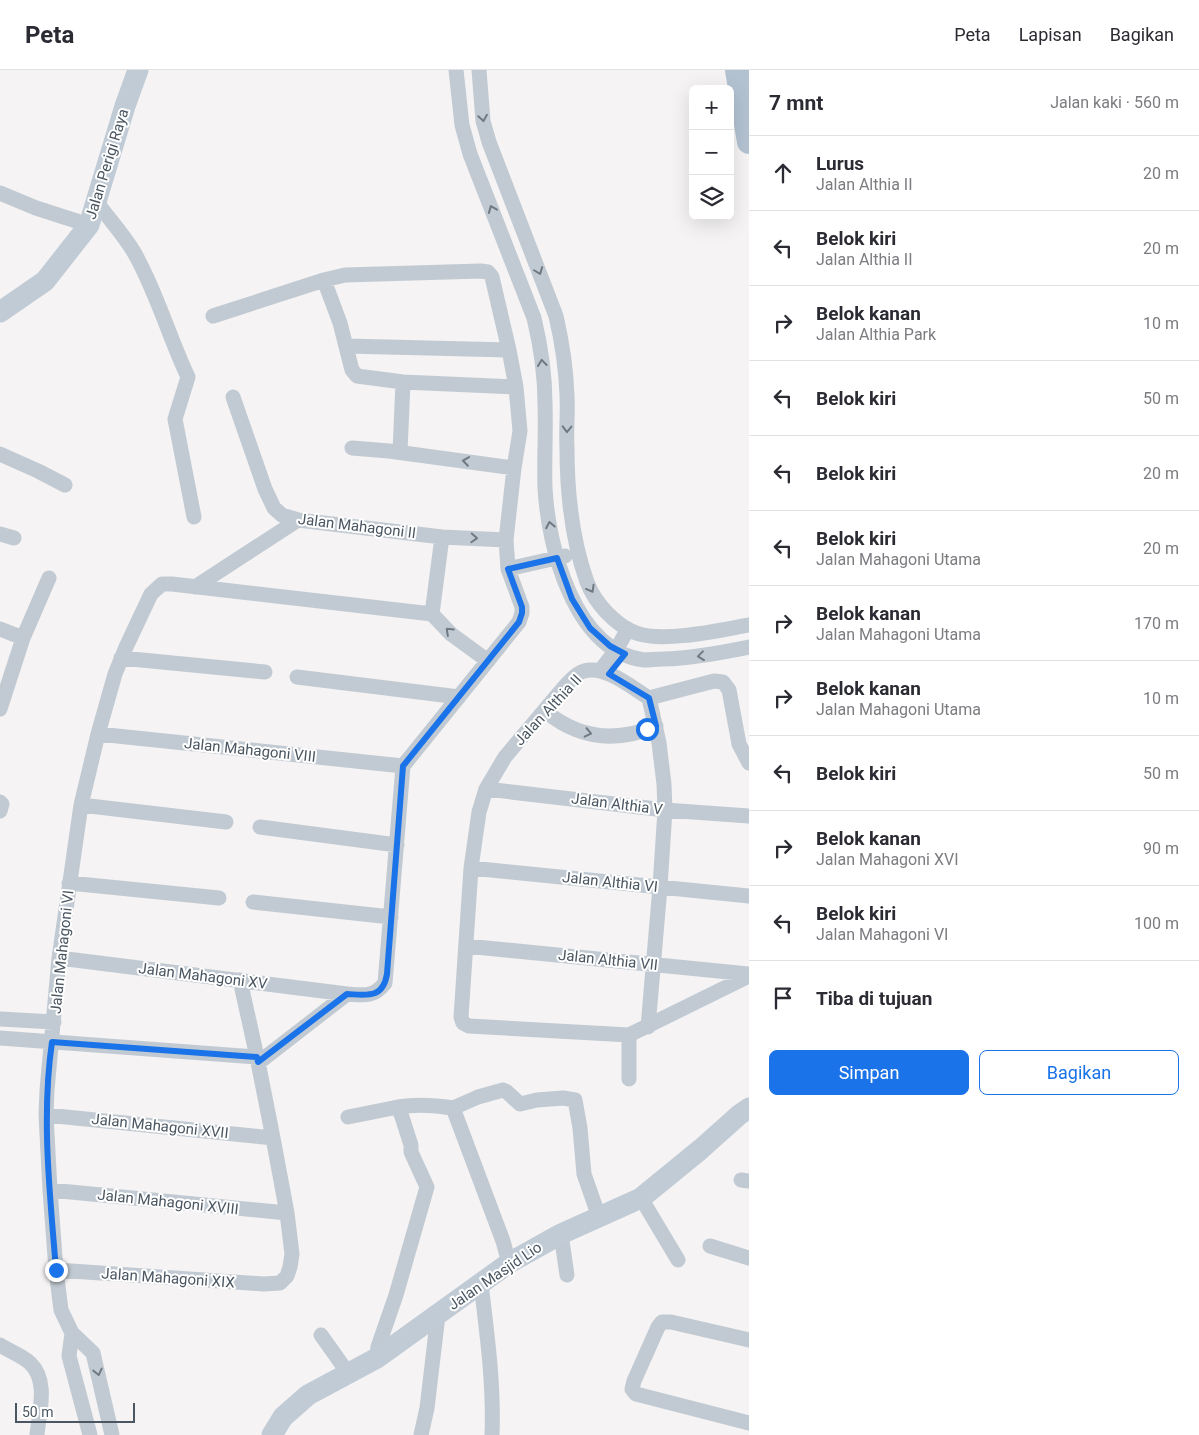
<!DOCTYPE html>
<html lang="id">
<head>
<meta charset="utf-8">
<style>
	:root { --surface:#fff; --page:#f7f7f7; --text:#2b2b33; --muted:#7c7c81; --line:#e1e1e2; --accent:#1a73e8 }
	body { margin:0; font-family:Roboto,sans-serif; background:var(--page); color:var(--text) }
	.controls { position:absolute; right:15px; top:15px; display:grid; overflow:hidden; border-radius:8px; box-shadow:0 5px 20px #0002 }
	.controls button { width:45px; height:45px; display:grid; place-items:center; padding:0; border:0; border-bottom:1px solid var(--line); background:var(--surface); color:var(--text); font:25px sans-serif }
	.scale { position:absolute; left:15px; bottom:12px; width:120px; box-sizing:border-box; padding-left:5px; border:2px solid #4a5661; border-top:0; font-size:14px; line-height:18px; white-space:nowrap; color:#4a5661; -webkit-text-stroke:4px #fff; paint-order:stroke }
	.stop { position:absolute; width:15px; height:15px; margin:-11px; border:4px solid #1a73e8; border-radius:50%; background:#fff }
	.stop.end { background:#1a73e8; border-color:#fff; box-shadow:0 1px 5px #0008 }
	.list { margin:0; padding:0; list-style:none }
	h2 { display:flex; justify-content:space-between; align-items:center; height:65px; margin:0; padding:0 20px; font-size:21px }
	h2 small { font-size:16px; font-weight:400; color:var(--muted) }
	.list li { display:grid; grid-template-columns:32px 1fr auto; gap:15px; align-items:center; box-sizing:border-box; height:75px; padding:0 20px; border-top:1px solid var(--line) }
	.list b { display:block; font-size:19px; white-space:nowrap }
	.list p { margin:0; font-size:16px; white-space:nowrap; color:var(--muted) }
	.list em { font-size:16px; font-style:normal; color:var(--muted) }
	.actions { display:flex; gap:10px; padding:15px 20px }
	.actions a { flex:1; padding:11px 0; border:1px solid var(--accent); border-radius:8px; text-align:center; font-size:18px; color:var(--accent) }
	.actions .main { background:var(--accent); color:#fff }
	.icon { flex:none; width:28px; height:28px; fill:none; stroke:currentColor; stroke-width:2; stroke-linecap:round; stroke-linejoin:round }
	.map { position:relative; flex:none; width:749px; height:1365px; overflow:hidden }
	header { display:flex; align-items:center; gap:30px; box-sizing:border-box; height:70px; padding:0 25px; background:var(--surface); border-bottom:1px solid var(--line) }
	header strong { font-size:24px }
	nav { display:flex; gap:28px; margin-inline-start:auto; font-size:18px }
	main { display:flex }
	aside { flex:1; background:var(--surface) }
	.map>svg:first-child { display:block }
	.lines { fill:none; stroke-linecap:round; stroke-linejoin:round }
	.street { stroke:#c1cad2; stroke-width:15 }
	.secondary { stroke:#c1cbd6; stroke-width:21 }
	.primary { stroke:#b3c2d1; stroke-width:24 }
	.oneway { stroke:#6e7983 }
	.route { stroke:#1a73e8; stroke-width:6 }
	.labels { text-anchor:middle; stroke-width:4; stroke-linejoin:round; paint-order:stroke }
	.street-label { font-size:15px; fill:#4a5661; stroke:#fff }
</style>
</head>
<body>
<header>
<strong>Peta</strong>
<nav><a>Peta</a><a>Lapisan</a><a>Bagikan</a></nav>
</header>
<main>
<div class="map">
<svg width="749" height="1365" viewBox="0 0 749 1365">
	<rect width="100%" height="100%" fill="#f5f3f3"/>
	<g class="lines">
		<path class="street" d="M 456,0 L 462,55 L 470,84 L 534,248 C 541,277 545,305 545,334 C 546,362 544,390 545,418 C 548,476 574,581 644,590 C 650,590 657,589 663,589 C 692,588 720,583 749,577
			M 479,0 L 483,51 L 489,72 L 556,246 C 562,272 566,298 567,325 C 568,342 566,360 567,378 C 567,423 572,470 587,512 C 595,533 615,555 636,563 C 664,573 720,560 749,555
			M 0,123 L 36,138 L 89,155
			M 96,131 C 108,148 125,166 135,184 C 157,223 169,267 188,307 L 175,349 L 194,447
			M 213,246 L 324,210
			M 346,276 L 509,280
			M 233,327 L 265,419 L 274,438 L 282,445 L 298,450 L 442,467 L 506,470
			M 352,378 L 389,381 L 514,398
			M 400,382 L 403,312
			M 0,384 L 38,401 L 65,415
			M 0,464 L 14,468
			M 442,467 L 432,544 L 451,564 L 488,591
			M 508,499 L 565,486
			M 195,517 L 298,450
			M 0,559 L 23,568
			M 121,588 L 265,602
			M 600,601 L 616,580 L 628,559
			M 297,607 L 459,627
			M 649,628 L 714,611 L 723,612 L 729,620 L 739,674 L 749,693
			M 0,639 L 23,568 L 49,508
			M 545,641 C 579,669 616,673 656,656
			M 98,664 L 403,696
			M 486,719 L 665,740 L 749,746
			M 0,732 L 2,734 L 0,741
			M 81,735 L 226,752
			M 260,757 L 397,775
			M 471,798 L 749,826
			M 69,813 L 219,828
			M 253,832 L 391,847
			M 466,876 L 749,904
			M 59,888 L 347,924 C 364,925 373,928 385,913 L 403,696 L 519,552 L 522,543 L 522,537 L 508,499 L 506,470 L 514,398 L 520,361 L 516,317 L 509,280 L 492,207 L 488,202 L 481,201 L 345,205 L 324,210 L 340,253 L 352,300 L 357,306 L 403,312 L 516,317
			M 0,949 L 54,952
			M 648,957 L 660,817 L 665,740 L 664,714 L 659,673 L 649,628 C 631,617 605,595 584,601 C 576,603 570,611 565,616 L 505,687 L 486,719 L 479,742 L 471,798 L 461,947 L 463,953 L 469,956 L 629,965 L 749,906
			M 0,968 L 257,987
			M 258,993 L 347,924
			M 629,1009 L 629,965
			M 398,1037 C 417,1034 434,1035 453,1038
			M 453,1038 L 478,1027 L 503,1020 L 507,1022 L 520,1034 L 537,1030 L 563,1028 L 575,1030 L 580,1058 L 584,1104 L 599,1147
			M 453,1038 L 503,1171 L 509,1193
			M 46,1045 L 273,1068
			M 348,1047 L 398,1037 L 402,1047 L 411,1075 L 411,1082 L 427,1117 L 396,1225 L 378,1277 L 377,1288
			M 741,1110 L 749,1111
			M 50,1120 L 287,1143
			M 641,1128 L 678,1190
			M 561,1164 L 567,1205
			M 710,1176 L 749,1188
			M 56,1200 L 264,1214 L 280,1213 L 287,1206 L 290,1197 L 292,1184 L 287,1143 L 273,1068 L 257,987 L 240,910
			M 481,1214 C 487,1264 494,1314 492,1365
			M 72,1263 L 69,1286 L 90,1365
			M 321,1265 L 348,1303
			M 749,1270 L 671,1252 L 662,1252 L 658,1257 L 634,1311 L 632,1319 L 636,1324 L 749,1353
			M 0,1275 C 9,1281 23,1286 30,1293 C 49,1311 39,1342 37,1365
			M 112,1365 L 93,1283 L 72,1263 L 61,1240 L 56,1200 L 50,1120 L 46,1045 L 47,1020 L 59,888 L 81,735 L 98,664 L 115,604 L 126,577 L 151,524 L 162,514 L 172,514 L 432,544
			M 421,1365 L 427,1338 L 438,1245"/>
		<path class="secondary" d="M 0,242 L 45,211 L 89,155 L 125,36 L 138,0
			M 272,1365 L 283,1347 L 308,1325 L 377,1288 L 509,1193 L 561,1164 L 641,1128 L 701,1079 L 739,1045 L 749,1038"/>
		<path class="primary" d="M 737,0 L 749,72"/>
	</g>
	<defs><path id="oneway-chevron" d="M-2-3.5L2.5 0L-2 3.5" fill="none" stroke-width="1.6" stroke-linecap="round" stroke-linejoin="round" transform="scale(1.25)"/></defs>
	<g class="oneway">
		<use href="#oneway-chevron" transform="translate(483 48) rotate(81)"/>
		<use href="#oneway-chevron" transform="translate(492 139) rotate(-112)"/>
		<use href="#oneway-chevron" transform="translate(539 201) rotate(69)"/>
		<use href="#oneway-chevron" transform="translate(542 293) rotate(-97)"/>
		<use href="#oneway-chevron" transform="translate(567 359) rotate(91)"/>
		<use href="#oneway-chevron" transform="translate(466 391) rotate(-172)"/>
		<use href="#oneway-chevron" transform="translate(550 455) rotate(-101)"/>
		<use href="#oneway-chevron" transform="translate(474 468) rotate(3)"/>
		<use href="#oneway-chevron" transform="translate(591 519) rotate(61)"/>
		<use href="#oneway-chevron" transform="translate(449 561) rotate(-137)"/>
		<use href="#oneway-chevron" transform="translate(701 586) rotate(173)"/>
		<use href="#oneway-chevron" transform="translate(588 663) rotate(13)"/>
		<use href="#oneway-chevron" transform="translate(98 1302) rotate(77)"/>
	</g>
	<g class="lines">
		<path class="route" d="M 56,1200 C 50,1124 41,1048 52,972 L 257,987 L 258,992 L 347,924 C 367,925 383,929 387,904 L 403,696 L 519,552 L 522,543 L 522,537 L 508,499 L 557,488 L 572,529 L 590,558 L 610,576 L 625,584 L 609,604 L 649,628 L 656,656 L 647,659"/>
	</g>
	<g class="labels">
		<g class="street-label">
			<text transform="translate(107 94) rotate(-73)" y="5">Jalan Perigi Raya</text>
			<text transform="translate(357 456) rotate(7)" y="5">Jalan Mahagoni II</text>
			<text transform="translate(548 640) rotate(-47)" y="5">Jalan Althia II</text>
			<text transform="translate(250 680) rotate(6)" y="5">Jalan Mahagoni VIII</text>
			<text transform="translate(617 734) rotate(7)" y="5">Jalan Althia V</text>
			<text transform="translate(610 812) rotate(6)" y="5">Jalan Althia VI</text>
			<text transform="translate(62 882) rotate(-84)" y="5">Jalan Mahagoni VI</text>
			<text transform="translate(608 890) rotate(6)" y="5">Jalan Althia VII</text>
			<text transform="translate(203 906) rotate(7)" y="5">Jalan Mahagoni XV</text>
			<text transform="translate(160 1056) rotate(6)" y="5">Jalan Mahagoni XVII</text>
			<text transform="translate(168 1132) rotate(6)" y="5">Jalan Mahagoni XVIII</text>
			<text transform="translate(495 1206) rotate(-34)" y="5">Jalan Masjid Lio</text>
			<text transform="translate(168 1208) rotate(4)" y="5">Jalan Mahagoni XIX</text>
		</g>
	</g>
</svg>
<div class="controls">
<button>+</button>
<button>−</button>
<button><svg class="icon" aria-label="layers" viewBox="0 0 24 24"><path d="M12 4l9 5-9 5-9-5zM3 14l9 5 9-5"/></svg></button>
</div>
<div class="scale">50 m</div>
<div class="stop" style="left:647px;top:659px"></div>
<div class="stop end" style="left:56px;top:1200px"></div>
</div>
<aside>
<h2>7 mnt<small>Jalan kaki · 560 m</small></h2>
<ul class="list">
<li><svg class="icon" aria-label="ahead" viewBox="0 0 24 24"><path d="M12 20V5M6 11l6-6 6 6"/></svg><div><b>Lurus</b><p>Jalan Althia II</p></div><em>20 m</em></li>
<li><svg class="icon" aria-label="left" viewBox="0 0 24 24"><path d="M17 20v-9H6M10 6l-5 5 5 5"/></svg><div><b>Belok kiri</b><p>Jalan Althia II</p></div><em>20 m</em></li>
<li><svg class="icon" aria-label="right" viewBox="0 0 24 24"><path d="M7 20v-9h11M14 6l5 5-5 5"/></svg><div><b>Belok kanan</b><p>Jalan Althia Park</p></div><em>10 m</em></li>
<li><svg class="icon" aria-label="left" viewBox="0 0 24 24"><path d="M17 20v-9H6M10 6l-5 5 5 5"/></svg><div><b>Belok kiri</b></div><em>50 m</em></li>
<li><svg class="icon" aria-label="left" viewBox="0 0 24 24"><path d="M17 20v-9H6M10 6l-5 5 5 5"/></svg><div><b>Belok kiri</b></div><em>20 m</em></li>
<li><svg class="icon" aria-label="left" viewBox="0 0 24 24"><path d="M17 20v-9H6M10 6l-5 5 5 5"/></svg><div><b>Belok kiri</b><p>Jalan Mahagoni Utama</p></div><em>20 m</em></li>
<li><svg class="icon" aria-label="right" viewBox="0 0 24 24"><path d="M7 20v-9h11M14 6l5 5-5 5"/></svg><div><b>Belok kanan</b><p>Jalan Mahagoni Utama</p></div><em>170 m</em></li>
<li><svg class="icon" aria-label="right" viewBox="0 0 24 24"><path d="M7 20v-9h11M14 6l5 5-5 5"/></svg><div><b>Belok kanan</b><p>Jalan Mahagoni Utama</p></div><em>10 m</em></li>
<li><svg class="icon" aria-label="left" viewBox="0 0 24 24"><path d="M17 20v-9H6M10 6l-5 5 5 5"/></svg><div><b>Belok kiri</b></div><em>50 m</em></li>
<li><svg class="icon" aria-label="right" viewBox="0 0 24 24"><path d="M7 20v-9h11M14 6l5 5-5 5"/></svg><div><b>Belok kanan</b><p>Jalan Mahagoni XVI</p></div><em>90 m</em></li>
<li><svg class="icon" aria-label="left" viewBox="0 0 24 24"><path d="M17 20v-9H6M10 6l-5 5 5 5"/></svg><div><b>Belok kiri</b><p>Jalan Mahagoni VI</p></div><em>100 m</em></li>
<li><svg class="icon" aria-label="arrive" viewBox="0 0 24 24"><path d="M6 21V4h12l-3 4 3 4H6"/></svg><div><b>Tiba di tujuan</b></div></li>
</ul>
<div class="actions"><a class="main">Simpan</a><a>Bagikan</a></div>
</aside>
</main>
</body>
</html>
